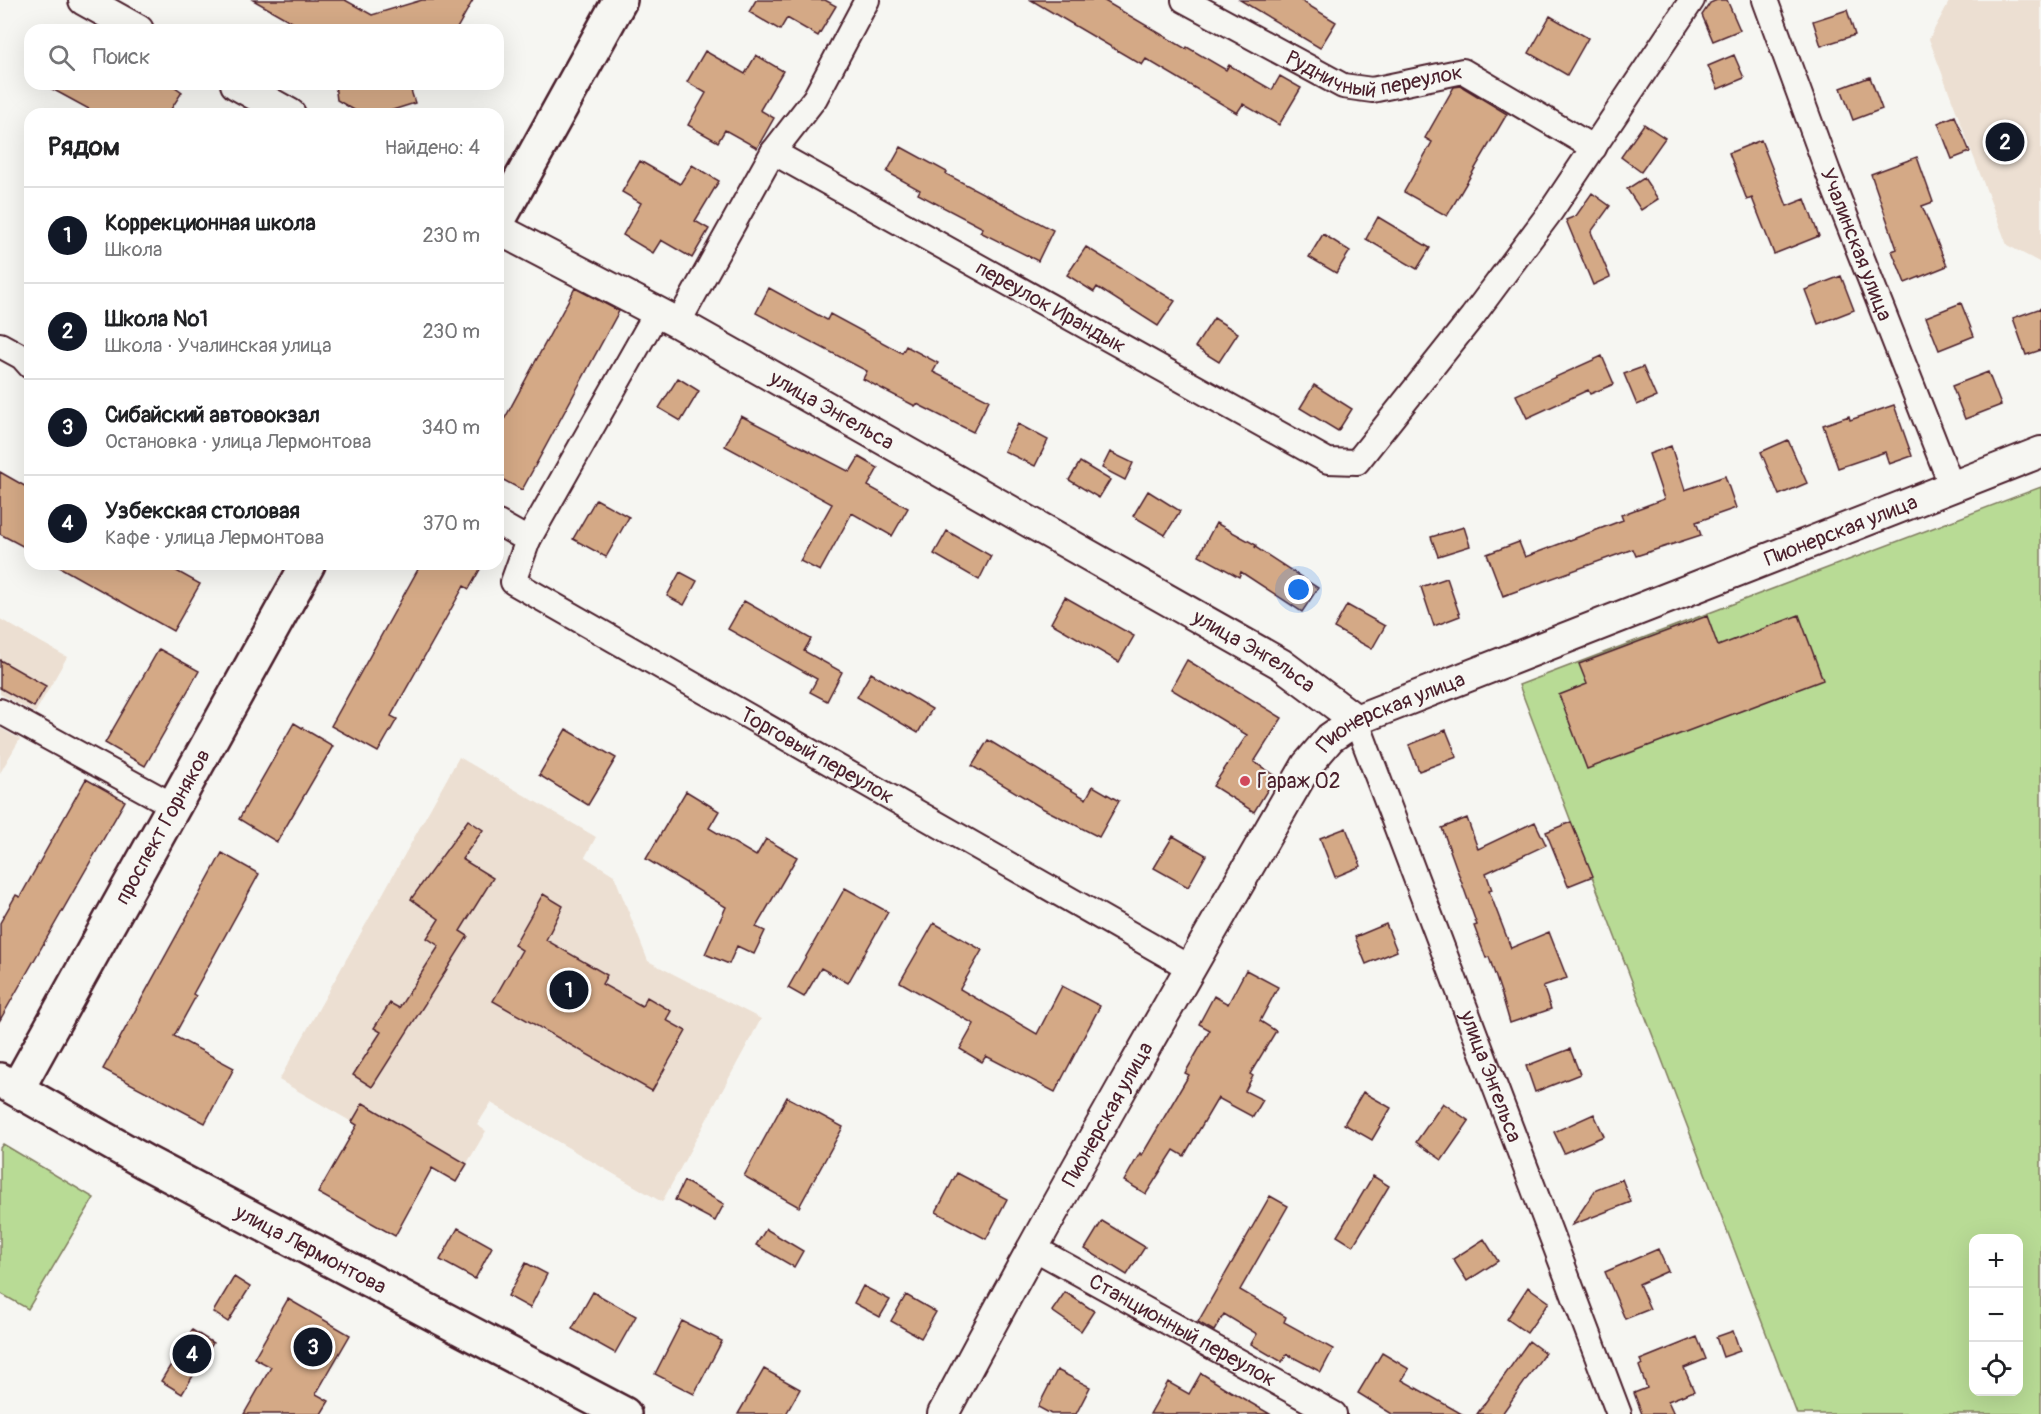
<!DOCTYPE html>
<html lang="ru">
<head>
<meta charset="utf-8">
<style>
	:root { --surface:#fff; --page:#f6f6f6; --text:#202124; --muted:#757577; --line:#e0e0e0; --accent:#111827 }
	body { margin:0; font-family:Pangolin,sans-serif; background:var(--page); color:var(--text) }
	.controls { position:absolute; right:18px; bottom:18px; display:grid; overflow:hidden; border-radius:12px; box-shadow:0 6px 24px #0002 }
	.controls button { width:54px; height:54px; display:grid; place-items:center; padding:0; border:0; border-bottom:2px solid var(--line); background:var(--surface); color:var(--text); font:30px sans-serif }
	.you { position:absolute; left:1299px; top:590px; width:21px; height:21px; margin:-15px; border:4px solid #fff; border-radius:50%; background:#1a73e8; box-shadow:0 0 0 9px #1a73e833 }
	.badge { display:grid; place-items:center; width:39px; height:39px; border-radius:50%; background:var(--accent); color:#fff; font-size:20px; font-weight:700 }
	.pin { position:absolute; translate:-50% -50%; border:3px solid #fff; box-shadow:0 2px 6px #0006 }
	.list { margin:0; padding:0; list-style:none }
	h2 { display:flex; justify-content:space-between; align-items:center; height:78px; margin:0; padding:0 24px; font-size:26px }
	h2 small { font-size:20px; font-weight:400; color:var(--muted) }
	.list li { display:grid; grid-template-columns:39px 1fr auto; gap:18px; align-items:center; box-sizing:border-box; height:96px; padding:0 24px; border-top:2px solid var(--line) }
	.list b { display:block; font-size:22px; white-space:nowrap }
	.list p { margin:0; font-size:20px; white-space:nowrap; color:var(--muted) }
	.list em { font-size:20px; font-style:normal; color:var(--muted) }
	.icon { flex:none; width:33px; height:33px; fill:none; stroke:currentColor; stroke-width:2; stroke-linecap:round; stroke-linejoin:round }
	.map { position:relative; flex:none; width:2041px; height:1414px; overflow:hidden }
	.search { position:absolute; background:var(--surface); box-shadow:0 6px 24px #0002; left:24px; top:24px; width:480px; height:66px; display:flex; align-items:center; gap:15px; box-sizing:border-box; padding:0 21px; border-radius:18px; color:var(--muted); font-size:22px }
	.panel { position:absolute; background:var(--surface); box-shadow:0 6px 24px #0002; left:24px; top:108px; width:480px; height:462px; border-radius:18px }
	.map>svg:first-child { display:block }
	.built { fill:#ecdfd2 }
	.green { fill:#b8db95; stroke:#817d60; stroke-width:1.5; fill-rule:evenodd }
	.building { fill:#d4a986; stroke:#4a1f2b; stroke-width:1.5 }
	.lines { fill:none; stroke-linecap:round; stroke-linejoin:round }
	.minor-casing { stroke:#4a1f2b; stroke-width:28 }
	.tertiary-casing { stroke:#4a1f2b; stroke-width:34 }
	.secondary-casing { stroke:#4a1f2b; stroke-width:38 }
	.minor { stroke:#f6f6f2; stroke-width:24 }
	.tertiary { stroke:#f6f6f2; stroke-width:30 }
	.secondary { stroke:#f6f6f2; stroke-width:33 }
	.poi-dot { fill:#d1495b; stroke:#f6f6f2; stroke-width:2 }
	.labels { text-anchor:middle; stroke-width:4.5; stroke-linejoin:round; paint-order:stroke }
	.street-label { font-size:21px; fill:#4a1f2b; stroke:#f6f6f2 }
	.poi-label { font-size:21px; fill:#4a1f2b; stroke:#f6f6f2; text-anchor:start }
</style>
</head>
<body>
<div class="map">
<svg width="2041" height="1414" viewBox="0 0 2041 1414">
	<rect width="100%" height="100%" fill="#f6f6f2"/>
	<filter id="ink" filterUnits="userSpaceOnUse"><feTurbulence type="fractalNoise" baseFrequency=".0167" numOctaves="2"/><feDisplacementMap in="SourceGraphic" scale="12" xChannelSelector="R" yChannelSelector="G"/><feConvolveMatrix kernelMatrix="1 2 1 2 8 2 1 2 1" color-interpolation-filters="sRGB"/></filter>
	<g filter="url(#ink)">
		<path class="built" d="M 1950,0 L 2041,0 L 2041,263 L 2007,245 L 1929,39 Z
			M 0,619 L 67,657 L 35,713 L 0,694 Z
			M 0,728 L 20,739 L 0,773 Z
			M 459,757 L 596,837 L 585,857 L 614,875 L 648,961 L 761,1019 L 662,1202 L 491,1103 L 477,1125 L 486,1131 L 456,1182 L 279,1080 Z"/>
		<path class="green" d="M 2041,487 L 2041,1414 L 1797,1414 L 1519,685 ZM 1974,1238 L 2018,1238 L 2018,1392 L 1974,1392 Z
			M 3,1144 L 94,1198 L 28,1309 L 0,1293 L 0,1148 Z"/>
		<path class="building" d="M 253,0 L 345,0 L 372,15 L 422,0 L 473,0 L 456,30 L 306,30 Z
			M 756,0 L 825,0 L 836,6 L 818,36 L 787,18 L 780,30 L 749,12 Z
			M 1031,0 L 1103,0 L 1186,49 L 1187,47 L 1226,70 L 1229,65 L 1272,90 L 1280,76 L 1301,88 L 1279,125 L 1243,104 L 1237,113 L 1146,59 L 1142,65 Z
			M 1240,0 L 1300,0 L 1336,22 L 1320,48 Z
			M 1717,0 L 1727,0 L 1740,30 L 1713,41 L 1702,15 L 1710,3 Z
			M 1847,10 L 1855,35 L 1821,46 L 1813,21 Z
			M 1550,16 L 1588,38 L 1567,75 L 1529,53 Z
			M 705,51 L 745,74 L 756,55 L 783,71 L 760,110 L 774,118 L 757,148 L 725,130 L 718,142 L 688,125 L 706,93 L 687,82 Z
			M 1734,55 L 1744,78 L 1718,89 L 1708,66 Z
			M 1870,77 L 1882,109 L 1853,120 L 1841,88 Z
			M 43,84 L 171,84 L 182,92 L 168,114 L 86,114 L 89,109 Z
			M 335,84 L 409,84 L 415,103 L 380,114 L 361,114 L 337,100 Z
			M 1461,86 L 1507,114 L 1447,216 L 1404,192 L 1432,142 L 1425,138 L 1454,87 Z
			M 1955,116 L 1970,152 L 1952,159 L 1938,123 Z
			M 1644,124 L 1665,138 L 1641,172 L 1621,157 Z
			M 1761,140 L 1787,206 L 1805,199 L 1819,236 L 1774,254 L 1752,198 L 1747,200 L 1729,153 Z
			M 901,147 L 947,172 L 946,174 L 1053,230 L 1038,261 L 980,232 L 983,228 L 918,194 L 920,190 L 887,172 Z
			M 1917,157 L 1933,202 L 1922,206 L 1947,266 L 1905,283 L 1892,251 L 1897,249 L 1871,174 Z
			M 640,161 L 680,184 L 692,165 L 719,181 L 695,221 L 709,229 L 692,258 L 661,240 L 653,253 L 623,235 L 641,203 L 622,192 Z
			M 1644,178 L 1658,199 L 1641,210 L 1627,189 Z
			M 1592,193 L 1610,206 L 1591,232 L 1610,277 L 1593,285 L 1566,220 L 1576,216 Z
			M 1378,217 L 1430,248 L 1417,269 L 1366,239 Z
			M 1323,234 L 1350,251 L 1336,273 L 1309,257 Z
			M 1086,247 L 1175,301 L 1158,326 L 1097,287 L 1094,292 L 1067,275 Z
			M 1841,276 L 1854,310 L 1818,324 L 1805,290 Z
			M 575,288 L 619,311 L 522,490 L 498,477 L 498,431 Z
			M 769,288 L 827,320 L 830,314 L 902,353 L 906,346 L 938,363 L 933,372 L 989,400 L 973,432 L 917,404 L 915,406 L 863,379 L 867,371 L 756,313 Z
			M 1961,303 L 1974,336 L 1939,350 L 1926,317 Z
			M 2041,308 L 2041,350 L 2026,355 L 2013,318 Z
			M 1214,318 L 1238,333 L 1219,362 L 1195,347 Z
			M 1602,356 L 1614,384 L 1590,394 L 1588,390 L 1527,418 L 1516,395 Z
			M 1643,367 L 1656,397 L 1637,405 L 1624,374 Z
			M 1988,372 L 2001,405 L 1965,419 L 1952,386 Z
			M 678,378 L 699,391 L 681,421 L 659,408 Z
			M 1314,385 L 1352,409 L 1338,431 L 1300,408 Z
			M 1894,405 L 1912,456 L 1889,464 L 1885,452 L 1838,468 L 1823,425 L 1849,416 L 1850,420 Z
			M 741,416 L 850,472 L 859,457 L 878,468 L 868,486 L 908,508 L 892,536 L 852,513 L 820,571 L 800,561 L 832,504 L 725,446 Z
			M 1018,424 L 1048,440 L 1035,466 L 1004,451 Z
			M 1788,440 L 1807,483 L 1779,495 L 1761,452 Z
			M 1671,446 L 1685,490 L 1725,476 L 1736,508 L 1696,522 L 1701,535 L 1636,556 L 1633,549 L 1503,596 L 1487,554 L 1519,542 L 1525,557 L 1623,520 L 1621,515 L 1664,499 L 1649,454 Z
			M 1110,452 L 1133,463 L 1125,480 L 1102,468 Z
			M 1080,462 L 1110,480 L 1099,498 L 1069,480 Z
			M 0,472 L 30,489 L 30,550 L 0,534 Z
			M 1148,491 L 1180,511 L 1165,535 L 1133,516 Z
			M 596,499 L 629,517 L 606,557 L 573,539 Z
			M 1216,523 L 1256,545 L 1255,547 L 1318,588 L 1302,612 L 1241,572 L 1239,577 L 1199,555 Z
			M 1464,527 L 1470,546 L 1438,556 L 1431,537 Z
			M 947,531 L 991,556 L 979,580 L 934,554 Z
			M 54,564 L 164,564 L 200,584 L 173,631 Z
			M 421,564 L 483,564 L 469,589 L 464,586 L 391,716 L 397,719 L 378,752 L 331,726 Z
			M 680,572 L 697,581 L 684,605 L 667,596 Z
			M 1447,578 L 1460,616 L 1434,626 L 1421,587 Z
			M 1065,597 L 1134,636 L 1119,662 L 1051,623 Z
			M 744,601 L 811,639 L 804,651 L 842,672 L 827,701 L 810,692 L 817,679 L 728,629 Z
			M 1347,605 L 1385,626 L 1372,649 L 1334,628 Z
			M 1799,615 L 1823,680 L 1587,769 L 1559,695 L 1587,684 L 1579,664 L 1707,616 L 1718,646 Z
			M 159,649 L 199,671 L 145,766 L 105,743 Z
			M 0,660 L 46,686 L 34,707 L 0,688 Z
			M 1187,660 L 1282,718 L 1254,762 L 1276,776 L 1254,812 L 1213,786 L 1247,735 L 1171,689 Z
			M 871,673 L 932,709 L 918,733 L 857,697 Z
			M 294,723 L 333,746 L 277,842 L 239,819 Z
			M 566,729 L 616,758 L 588,805 L 539,775 Z
			M 1446,730 L 1457,757 L 1419,771 L 1409,745 Z
			M 988,740 L 1086,799 L 1093,786 L 1119,801 L 1099,837 L 1042,808 L 972,766 Z
			M 86,779 L 125,801 L 0,1020 L 0,923 L 16,895 L 20,897 Z
			M 686,791 L 719,811 L 709,828 L 756,856 L 766,839 L 797,857 L 756,927 L 765,931 L 754,954 L 737,946 L 729,964 L 705,954 L 726,907 L 646,859 Z
			M 1467,818 L 1478,849 L 1535,822 L 1546,845 L 1486,873 L 1492,890 L 1489,891 L 1511,948 L 1549,932 L 1567,978 L 1543,986 L 1551,1009 L 1510,1023 L 1502,995 L 1489,957 L 1486,958 L 1474,926 L 1477,925 L 1442,828 Z
			M 468,820 L 483,830 L 462,859 L 493,878 L 460,931 L 468,936 L 372,1087 L 353,1075 L 381,1032 L 374,1028 L 390,1003 L 399,1008 L 439,946 L 427,938 L 439,919 L 411,899 Z
			M 1571,822 L 1593,876 L 1568,886 L 1546,832 Z
			M 1346,828 L 1361,866 L 1335,877 L 1320,838 Z
			M 1173,836 L 1206,855 L 1188,887 L 1154,868 Z
			M 222,853 L 259,874 L 193,994 L 196,996 L 174,1036 L 234,1068 L 205,1123 L 103,1069 Z
			M 845,888 L 888,912 L 848,983 L 821,968 L 804,997 L 788,988 Z
			M 543,894 L 563,906 L 546,940 L 607,975 L 602,984 L 642,1006 L 647,997 L 671,1011 L 666,1020 L 686,1031 L 652,1091 L 493,1001 L 522,950 L 514,945 Z
			M 934,923 L 982,950 L 960,989 L 1037,1034 L 1062,986 L 1100,1006 L 1055,1092 L 986,1056 L 982,1062 L 960,1049 L 974,1024 L 900,982 Z
			M 1386,924 L 1397,951 L 1366,964 L 1355,937 Z
			M 1246,970 L 1278,987 L 1260,1021 L 1276,1031 L 1250,1074 L 1253,1076 L 1245,1091 L 1263,1100 L 1253,1117 L 1218,1098 L 1184,1156 L 1174,1150 L 1146,1194 L 1124,1181 L 1140,1153 L 1142,1155 L 1189,1075 L 1185,1073 L 1210,1030 L 1199,1024 L 1214,996 L 1228,1004 Z
			M 1570,1049 L 1580,1074 L 1535,1092 L 1526,1066 Z
			M 1363,1092 L 1391,1108 L 1372,1140 L 1344,1124 Z
			M 787,1097 L 843,1127 L 799,1207 L 744,1176 Z
			M 363,1103 L 467,1164 L 456,1182 L 432,1168 L 395,1236 L 318,1193 L 357,1125 L 352,1122 Z
			M 1443,1103 L 1469,1121 L 1442,1160 L 1416,1142 Z
			M 1594,1114 L 1604,1136 L 1564,1153 L 1554,1132 Z
			M 957,1173 L 1007,1199 L 986,1239 L 936,1212 Z
			M 1373,1176 L 1389,1186 L 1353,1246 L 1337,1236 Z
			M 1622,1179 L 1631,1202 L 1572,1225 L 1596,1189 Z
			M 684,1181 L 724,1204 L 715,1221 L 675,1200 Z
			M 1270,1196 L 1288,1206 L 1240,1290 L 1286,1317 L 1284,1322 L 1333,1349 L 1321,1372 L 1287,1354 L 1282,1362 L 1251,1344 L 1257,1334 L 1224,1314 L 1214,1331 L 1198,1322 Z
			M 1102,1221 L 1145,1247 L 1127,1275 L 1085,1249 Z
			M 458,1228 L 492,1247 L 475,1279 L 440,1260 Z
			M 766,1229 L 803,1251 L 794,1267 L 756,1245 Z
			M 1484,1239 L 1498,1261 L 1467,1281 L 1453,1259 Z
			M 1658,1249 L 1668,1271 L 1639,1284 L 1650,1309 L 1625,1319 L 1605,1272 Z
			M 526,1263 L 547,1274 L 530,1308 L 508,1296 Z
			M 234,1277 L 250,1287 L 228,1322 L 213,1312 Z
			M 863,1286 L 890,1300 L 880,1317 L 854,1303 Z
			M 1528,1287 L 1549,1302 L 1527,1333 L 1507,1319 Z
			M 593,1292 L 636,1316 L 615,1353 L 572,1329 Z
			M 1065,1292 L 1094,1311 L 1081,1331 L 1052,1311 Z
			M 906,1295 L 936,1312 L 921,1338 L 891,1321 Z
			M 288,1299 L 350,1335 L 316,1394 L 329,1401 L 321,1414 L 244,1414 L 271,1367 L 254,1358 Z
			M 682,1321 L 722,1341 L 694,1394 L 655,1374 Z
			M 192,1330 L 213,1343 L 182,1394 L 161,1381 Z
			M 1733,1331 L 1740,1351 L 1723,1357 L 1716,1337 Z
			M 1697,1337 L 1706,1359 L 1684,1368 L 1694,1391 L 1668,1401 L 1674,1414 L 1642,1414 L 1634,1393 L 1647,1388 L 1639,1366 L 1642,1364 L 1640,1360 Z
			M 1529,1341 L 1545,1353 L 1502,1414 L 1477,1414 Z
			M 1382,1353 L 1409,1369 L 1402,1380 L 1462,1414 L 1392,1414 L 1358,1393 Z
			M 764,1369 L 800,1389 L 786,1414 L 738,1414 Z
			M 1057,1370 L 1090,1387 L 1076,1414 L 1051,1414 L 1038,1407 Z
			M 1201,1373 L 1230,1391 L 1270,1414 L 1150,1414 L 1168,1382 L 1189,1394 Z"/>
		<g class="lines">
			<g class="minor-casing">
				<g id="minor">
					<path id="s1" d="M 1184,0 L 1343,86 L 1372,90 L 1463,71 L 1594,148"/>
					<path id="s2" d="M 1765,0 L 1828,172 L 1952,487"/>
					<path id="s3" d="M 773,152 L 1328,461 L 1357,462 L 1472,317 L 1551,211 L 1692,0"/>
					<path d="M 678,323 L 773,152 L 815,98 L 867,0"/>
					<path d="M 0,345 L 22,357 L 30,366"/>
					<path id="s4" d="M 498,523 L 528,540 L 513,582 L 1190,968"/>
					<path d="M 528,540 L 657,312"/>
					<path d="M 0,711 L 174,806"/>
					<path id="s5" d="M 1356,720 L 1619,1414"/>
					<path id="s6" d="M 1032,1247 L 1334,1414"/>
				</g>
			</g>
			<g class="tertiary-casing">
				<g id="tertiary">
					<path d="M 84,0 L 138,30"/>
					<path d="M 236,84 L 290,114"/>
					<path id="s7" d="M 498,229 L 678,323 L 1281,664 L 1356,720"/>
					<path id="s8" d="M 943,1414 C 1059,1195 1183,980 1307,765 L 1330,738 L 1356,720 L 2041,452"/>
				</g>
			</g>
			<g class="secondary-casing">
				<g id="secondary">
					<path d="M 498,221 L 620,0"/>
					<path id="s9" d="M 0,1080 L 145,1162 L 624,1414"/>
					<path id="s10" d="M 17,1089 L 308,564"/>
				</g>
			</g>
			<use href="#minor" class="minor"/>
			<use href="#tertiary" class="tertiary"/>
			<use href="#secondary" class="secondary"/>
		</g>
	</g>
	<circle class="poi-dot" cx="1245" cy="781" r="6"/>
	<g class="labels">
		<g class="street-label">
			<text dy="7" stroke="none"><textPath href="#s1" startOffset="210">Рудничный переулок</textPath></text>
			<text dy="7" stroke="none"><textPath href="#s2" startOffset="261">Учалинская улица</textPath></text>
			<text dy="7" stroke="none"><textPath href="#s3" startOffset="318">переулок Ирандык</textPath></text>
			<text dy="7" stroke="none"><textPath href="#s7" startOffset="380">улица Энгельса</textPath></text>
			<text dy="7" stroke="none"><textPath href="#s8" startOffset="1332">Пионерская улица</textPath></text>
			<text dy="7" stroke="none"><textPath href="#s7" startOffset="866">улица Энгельса</textPath></text>
			<text dy="7" stroke="none"><textPath href="#s8" startOffset="846">Пионерская улица</textPath></text>
			<text dy="7" stroke="none"><textPath href="#s4" startOffset="429">Торговый переулок</textPath></text>
			<text dy="7" stroke="none"><textPath href="#s10" startOffset="300">проспект Горняков</textPath></text>
			<text dy="7" stroke="none"><textPath href="#s5" startOffset="381">улица Энгельса</textPath></text>
			<text dy="7" stroke="none"><textPath href="#s8" startOffset="342">Пионерская улица</textPath></text>
			<text dy="7" stroke="none"><textPath href="#s9" startOffset="354">улица Лермонтова</textPath></text>
			<text dy="7" stroke="none"><textPath href="#s6" startOffset="172">Станционный переулок</textPath></text>
		</g>
		<g class="poi-label">
			<text x="1257" y="788">Гараж 02</text>
		</g>
	</g>
</svg>
<div class="controls">
<button>+</button>
<button>−</button>
<button><svg class="icon" aria-label="locate" viewBox="0 0 24 24"><circle cx="12" cy="12" r="6"/><path d="M12 2v4M12 18v4M2 12h4M18 12h4"/></svg></button>
</div>
<div class="you"></div>
<div class="pin badge" style="left:569px;top:990px">1</div>
<div class="pin badge" style="left:2005px;top:142px">2</div>
<div class="pin badge" style="left:313px;top:1347px">3</div>
<div class="pin badge" style="left:192px;top:1354px">4</div>
<div class="search"><svg class="icon" aria-label="search" viewBox="0 0 24 24"><circle cx="10" cy="10" r="6"/><path d="M15 15l6 6"/></svg>Поиск</div>
<section class="panel">
<h2>Рядом<small>Найдено: 4</small></h2>
<ul class="list">
<li><span class="badge">1</span><div><b>Коррекционная школа</b><p>Школа</p></div><em>230 m</em></li>
<li><span class="badge">2</span><div><b>Школа №1</b><p>Школа · Учалинская улица</p></div><em>230 m</em></li>
<li><span class="badge">3</span><div><b>Сибайский автовокзал</b><p>Остановка · улица Лермонтова</p></div><em>340 m</em></li>
<li><span class="badge">4</span><div><b>Узбекская столовая</b><p>Кафе · улица Лермонтова</p></div><em>370 m</em></li>
</ul>
</section>
</div>
</body>
</html>
